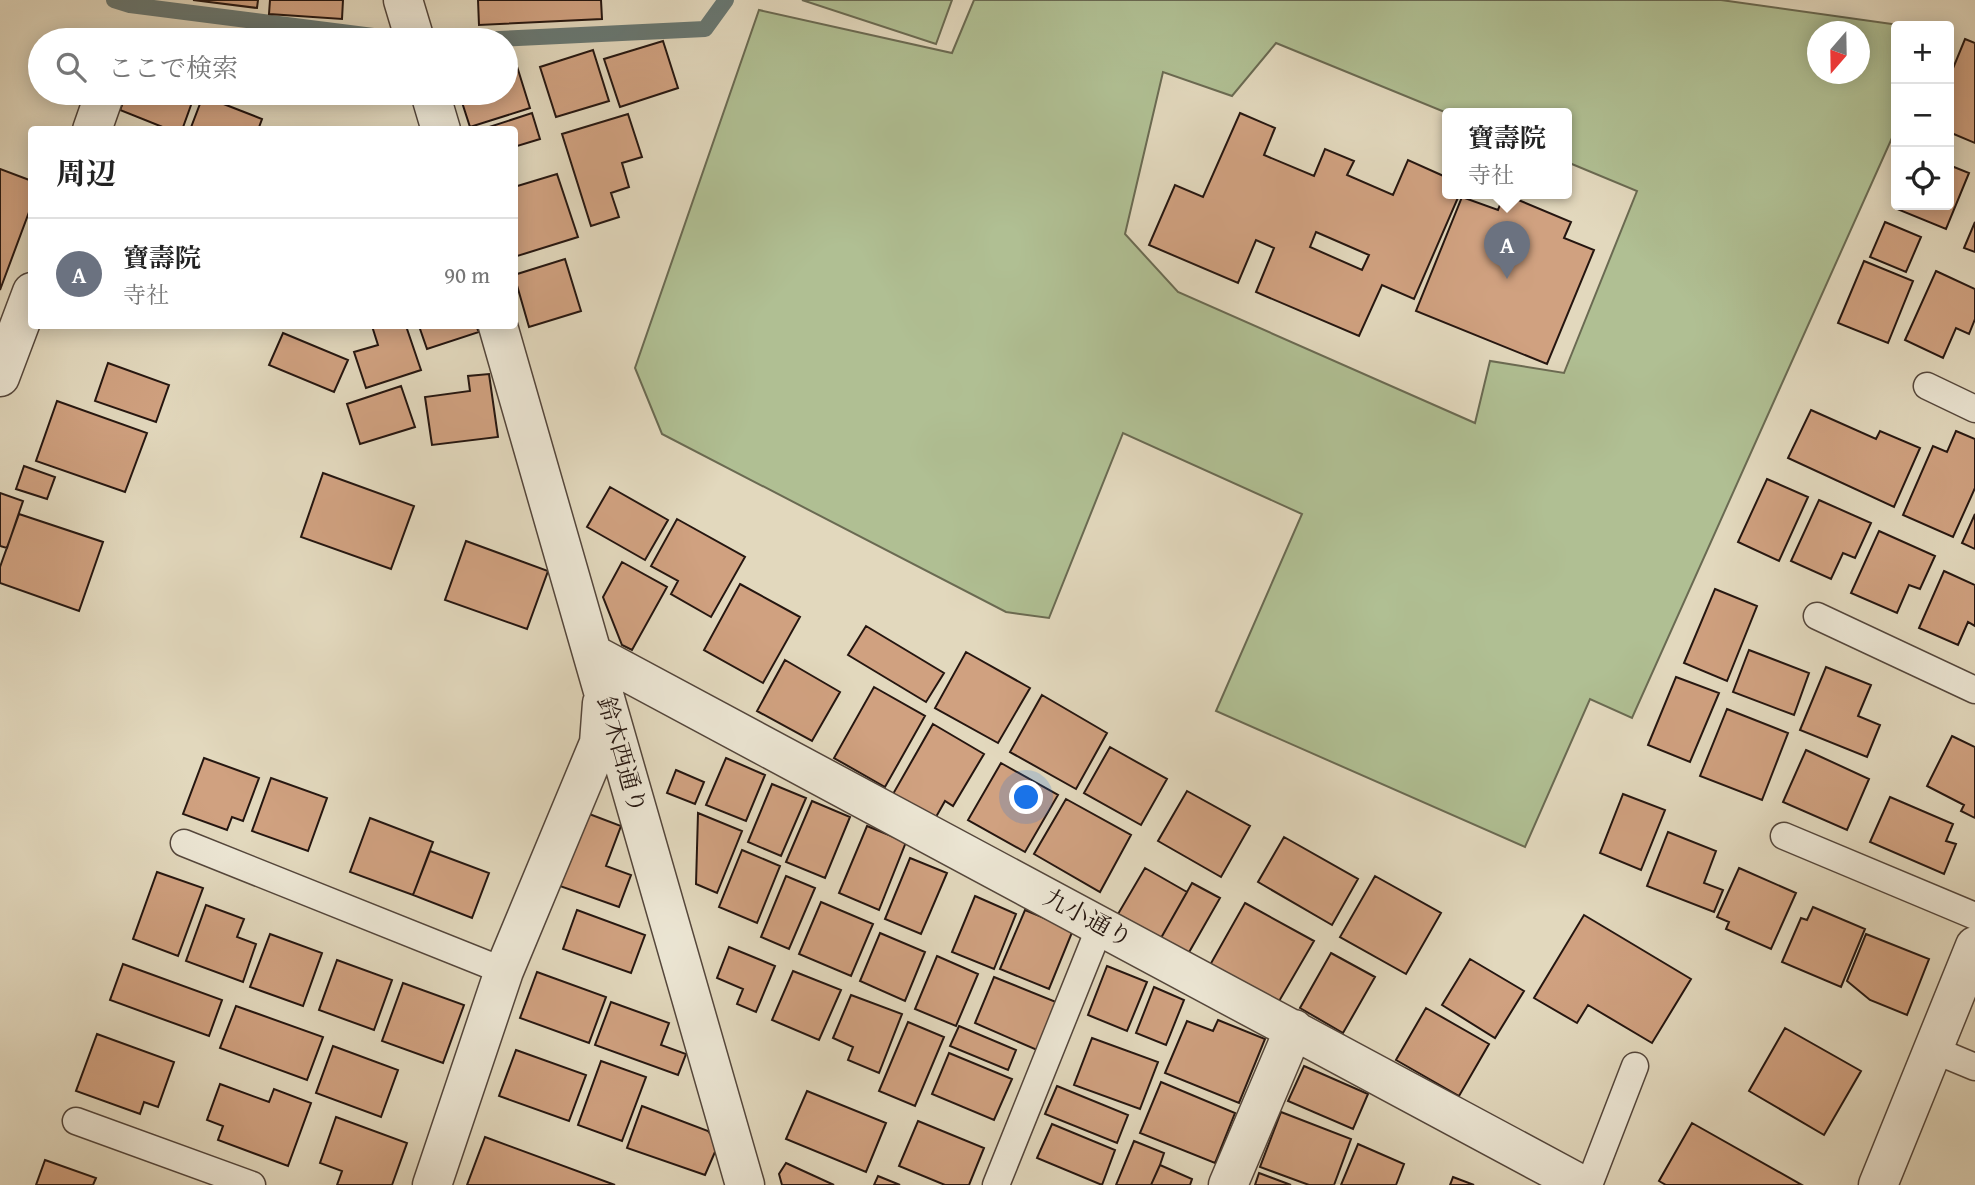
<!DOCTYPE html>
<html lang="ja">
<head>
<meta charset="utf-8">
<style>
	:root { --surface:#fff; --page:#f2f2f2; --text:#222; --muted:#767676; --line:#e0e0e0; --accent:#8f2418 }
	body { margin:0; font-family:"Gentium Book Plus","Noto Serif JP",serif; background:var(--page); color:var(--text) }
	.controls { position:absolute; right:21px; top:21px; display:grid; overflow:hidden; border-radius:7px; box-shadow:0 4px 18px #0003 }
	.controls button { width:63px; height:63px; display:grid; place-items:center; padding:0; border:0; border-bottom:2px solid var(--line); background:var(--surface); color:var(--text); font:35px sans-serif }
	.compass { position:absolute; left:1807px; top:21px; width:63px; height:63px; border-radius:50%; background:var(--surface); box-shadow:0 4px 18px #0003; rotate:200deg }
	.you { position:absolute; left:1027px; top:798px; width:24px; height:24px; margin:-18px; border:5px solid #fff; border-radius:50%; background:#1a73e8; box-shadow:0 0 0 10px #1a73e833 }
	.badge { display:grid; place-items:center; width:46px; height:46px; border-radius:50%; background:var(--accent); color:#fff; font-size:23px; font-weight:700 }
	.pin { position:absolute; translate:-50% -58px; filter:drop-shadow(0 2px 4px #0008) }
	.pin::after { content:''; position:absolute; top:37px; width:24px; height:21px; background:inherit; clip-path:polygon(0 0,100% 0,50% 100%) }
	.popup { position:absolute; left:1442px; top:108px; width:130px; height:91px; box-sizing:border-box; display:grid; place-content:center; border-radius:7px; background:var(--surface); filter:drop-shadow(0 2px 5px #0005); font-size:23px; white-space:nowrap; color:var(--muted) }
	.popup b { font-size:26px; color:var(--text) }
	.popup::after { content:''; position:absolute; left:50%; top:100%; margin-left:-14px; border:14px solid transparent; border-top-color:var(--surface) }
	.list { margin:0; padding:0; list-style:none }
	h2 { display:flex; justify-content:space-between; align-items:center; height:91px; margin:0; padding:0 28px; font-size:30px }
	h2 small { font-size:23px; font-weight:400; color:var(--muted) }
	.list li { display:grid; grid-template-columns:46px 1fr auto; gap:21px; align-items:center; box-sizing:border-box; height:112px; padding:0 28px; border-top:2px solid var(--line) }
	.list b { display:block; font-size:26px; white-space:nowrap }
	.list p { margin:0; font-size:23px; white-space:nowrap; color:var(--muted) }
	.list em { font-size:23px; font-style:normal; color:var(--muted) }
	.icon { flex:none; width:38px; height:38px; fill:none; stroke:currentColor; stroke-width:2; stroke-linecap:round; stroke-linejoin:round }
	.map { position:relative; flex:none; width:1975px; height:1185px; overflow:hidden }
	.search { position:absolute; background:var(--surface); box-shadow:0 4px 18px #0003; left:28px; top:28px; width:490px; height:77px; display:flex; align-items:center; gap:18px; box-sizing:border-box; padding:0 24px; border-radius:38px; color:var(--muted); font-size:26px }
	.panel { position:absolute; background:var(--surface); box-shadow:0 4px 18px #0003; left:28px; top:126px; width:490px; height:203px; border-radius:7px }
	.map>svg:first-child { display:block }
	.green { fill:#b0bf93; stroke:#6a6a52; stroke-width:2; fill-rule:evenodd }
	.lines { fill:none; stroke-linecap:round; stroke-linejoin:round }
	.stream { stroke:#687873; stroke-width:16 }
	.building { fill:#d0a180; stroke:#251610; stroke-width:2; fill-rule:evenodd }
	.lane-casing { stroke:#54463b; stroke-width:29 }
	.street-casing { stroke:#54463b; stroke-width:41 }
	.lane { stroke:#ece6d4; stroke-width:26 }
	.street { stroke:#ece6d4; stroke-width:38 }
	.labels { text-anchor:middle; stroke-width:5; stroke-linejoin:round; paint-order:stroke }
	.street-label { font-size:24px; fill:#251610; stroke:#ece6d4 }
</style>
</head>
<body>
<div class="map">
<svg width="1975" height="1185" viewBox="0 0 1975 1185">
	<rect width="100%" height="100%" fill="#e2d8bd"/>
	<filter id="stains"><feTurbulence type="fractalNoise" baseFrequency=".00286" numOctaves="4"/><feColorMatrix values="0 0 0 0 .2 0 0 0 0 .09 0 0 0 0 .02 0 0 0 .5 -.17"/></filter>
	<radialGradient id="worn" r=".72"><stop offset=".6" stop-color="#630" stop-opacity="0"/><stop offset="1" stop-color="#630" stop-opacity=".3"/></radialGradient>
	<path class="green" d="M 802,0 L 952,0 L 936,44 Z
		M 974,0 L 1721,0 L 1906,26 L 1896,26 L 1896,129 L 1632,718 L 1590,699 L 1525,847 L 1216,711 L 1302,514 L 1123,433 L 1049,618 L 1006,612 L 662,434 L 635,368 L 759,10 L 952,53 ZM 1818,32 L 1860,32 L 1860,74 L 1818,74 ZM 1276,43 L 1447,113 L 1566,113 L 1567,162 L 1637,191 L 1564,373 L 1490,361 L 1475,423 L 1178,292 L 1125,234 L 1163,72 L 1232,96 Z"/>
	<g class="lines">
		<path class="stream" d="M 114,0 L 130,5 L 381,37
			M 478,40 L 705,29 L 726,0"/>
	</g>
	<path class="building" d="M 193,0 L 258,0 L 257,8 Z
		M 270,0 L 343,0 L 342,19 L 269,14 Z
		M 478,0 L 601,0 L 602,19 L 479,25 Z
		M 1965,39 L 1975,43 L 1975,143 L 1949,132 L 1949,78 Z
		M 663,41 L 678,88 L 620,107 L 604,59 Z
		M 593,50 L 609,101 L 556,117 L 540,67 Z
		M 515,60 L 530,108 L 470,127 L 459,93 L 506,93 L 506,62 Z
		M 127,93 L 191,93 L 195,94 L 182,130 L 170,130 L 120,110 Z
		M 203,96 L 262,119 L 258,130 L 190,130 Z
		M 532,113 L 540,139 L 514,147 L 514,130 L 480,130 Z
		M 1240,113 L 1275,128 L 1264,155 L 1314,176 L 1325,149 L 1354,161 L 1347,175 L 1393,195 L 1408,160 L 1448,178 L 1448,193 L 1460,193 L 1414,299 L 1382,285 L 1359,336 L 1256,292 L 1274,248 L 1256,240 L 1238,283 L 1149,245 L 1175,185 L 1203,197 ZM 1316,232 L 1369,255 L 1362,270 L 1310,247 Z
		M 628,114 L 642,157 L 622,163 L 629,187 L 611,193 L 619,217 L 591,226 L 562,134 Z
		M 1949,165 L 1969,173 L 1946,229 L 1897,209 L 1898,205 L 1949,205 Z
		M 0,169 L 32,181 L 32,204 L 0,290 Z
		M 557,174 L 578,237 L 514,257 L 514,187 Z
		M 1504,194 L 1571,222 L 1564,238 L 1594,250 L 1547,364 L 1416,311 L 1462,197 L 1498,210 Z
		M 1885,222 L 1921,237 L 1906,272 L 1870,257 Z
		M 1975,222 L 1975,252 L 1964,248 Z
		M 565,259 L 581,311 L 529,327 L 514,275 Z
		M 1864,261 L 1913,281 L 1888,343 L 1838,323 Z
		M 1936,271 L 1975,289 L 1975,319 L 1969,334 L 1956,328 L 1943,358 L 1905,340 Z
		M 372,326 L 406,326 L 421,370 L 366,388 L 354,352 L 378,345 Z
		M 419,326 L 476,326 L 479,332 L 427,349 Z
		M 283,333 L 348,360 L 334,392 L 269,365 Z
		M 108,363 L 169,385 L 156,422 L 95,401 Z
		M 489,374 L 498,437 L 432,445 L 425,397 L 470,391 L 468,376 Z
		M 401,386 L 415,427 L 360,444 L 347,404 Z
		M 57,401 L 147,433 L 125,492 L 36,461 Z
		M 1811,410 L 1876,439 L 1880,431 L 1920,448 L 1894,507 L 1788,458 Z
		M 1956,431 L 1975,439 L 1975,488 L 1953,537 L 1903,515 L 1933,446 L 1947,452 Z
		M 24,466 L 55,477 L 47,499 L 16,489 Z
		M 323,473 L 414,506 L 391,569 L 301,537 Z
		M 1767,479 L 1808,497 L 1779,561 L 1738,542 Z
		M 610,487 L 668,520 L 645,560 L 587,527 Z
		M 0,493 L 23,501 L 7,548 L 0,546 Z
		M 1819,500 L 1871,523 L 1855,558 L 1843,553 L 1831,579 L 1791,561 Z
		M 19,514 L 103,542 L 79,611 L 0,583 L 0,567 Z
		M 1975,514 L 1975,549 L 1962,543 Z
		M 677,519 L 745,557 L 711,617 L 671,594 L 678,581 L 651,566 Z
		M 1879,531 L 1935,556 L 1920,589 L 1909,585 L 1897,613 L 1851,593 Z
		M 466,541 L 548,571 L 527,629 L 445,600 Z
		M 622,562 L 667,587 L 632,650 L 622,645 L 603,597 Z
		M 1944,571 L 1975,585 L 1975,626 L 1968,622 L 1958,645 L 1919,628 Z
		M 740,584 L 800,617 L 763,683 L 704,650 Z
		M 1715,589 L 1757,606 L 1727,681 L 1684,663 Z
		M 866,626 L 944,673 L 926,702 L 848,655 Z
		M 1749,650 L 1809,673 L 1794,715 L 1733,692 Z
		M 966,652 L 1030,688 L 998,743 L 935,708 Z
		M 785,660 L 840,692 L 812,741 L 757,711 Z
		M 1826,667 L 1871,685 L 1858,716 L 1880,725 L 1867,757 L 1800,730 Z
		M 1676,677 L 1719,693 L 1690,762 L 1648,745 Z
		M 874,687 L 925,716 L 885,787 L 834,758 Z
		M 1042,695 L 1107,733 L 1076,789 L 1010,752 Z
		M 1727,709 L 1788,733 L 1762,800 L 1700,776 Z
		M 933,724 L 984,754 L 953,806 L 945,801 L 936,817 L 893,794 Z
		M 1952,736 L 1975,747 L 1975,818 L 1961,811 L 1964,805 L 1927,786 Z
		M 1110,747 L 1167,779 L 1141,825 L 1084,793 Z
		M 1806,750 L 1869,779 L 1847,830 L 1783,802 Z
		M 204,758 L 259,778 L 243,821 L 232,817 L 227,830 L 183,814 Z
		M 726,758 L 765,775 L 746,821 L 706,805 Z
		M 1001,763 L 1058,795 L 1025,852 L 968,820 Z
		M 676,770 L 704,782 L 695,804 L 667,793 Z
		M 271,778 L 327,798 L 308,851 L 252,831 Z
		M 772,784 L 806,798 L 781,856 L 748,842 Z
		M 1187,791 L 1250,826 L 1221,877 L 1158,841 Z
		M 1623,794 L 1665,810 L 1641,870 L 1600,853 Z
		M 1890,797 L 1953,824 L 1946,841 L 1956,844 L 1944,874 L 1870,842 Z
		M 1066,799 L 1131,835 L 1100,892 L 1034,854 Z
		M 812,801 L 850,817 L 825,878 L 786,862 Z
		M 584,812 L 621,826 L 606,866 L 631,875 L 619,907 L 557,885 Z
		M 698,813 L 742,831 L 717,893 L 696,884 Z
		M 370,818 L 433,842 L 413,895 L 350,872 Z
		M 867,826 L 906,842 L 879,910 L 839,893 Z
		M 1668,832 L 1716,851 L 1704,883 L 1723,890 L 1714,912 L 1647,886 Z
		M 1284,837 L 1358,879 L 1332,925 L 1258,882 Z
		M 742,850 L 780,866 L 757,923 L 719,907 Z
		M 430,851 L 489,873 L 472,918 L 413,895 Z
		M 910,858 L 947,873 L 921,934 L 885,919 Z
		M 1145,868 L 1187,892 L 1161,938 L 1118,914 Z
		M 1739,868 L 1796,893 L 1771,949 L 1726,929 L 1729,922 L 1717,917 Z
		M 157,872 L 203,888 L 178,956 L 133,939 Z
		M 786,876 L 815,888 L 789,949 L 761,937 Z
		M 1375,876 L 1441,913 L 1406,974 L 1340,937 Z
		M 1192,883 L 1220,898 L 1188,954 L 1161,938 Z
		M 975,896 L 1016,914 L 994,969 L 952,952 Z
		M 821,902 L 873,924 L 851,976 L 799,954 Z
		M 1245,903 L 1314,941 L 1278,1003 L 1210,965 Z
		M 206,905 L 244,919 L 237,937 L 256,944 L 243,982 L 186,961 Z
		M 1813,907 L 1865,929 L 1841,987 L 1782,962 L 1801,918 L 1807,920 Z
		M 577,910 L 645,935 L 631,973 L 563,949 Z
		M 1025,910 L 1073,930 L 1049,989 L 1000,969 Z
		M 1584,915 L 1691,979 L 1652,1043 L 1588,1005 L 1577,1023 L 1534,998 Z
		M 880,933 L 925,952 L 905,1001 L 860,981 Z
		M 270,934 L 322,953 L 303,1006 L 250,987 Z
		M 1866,934 L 1929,959 L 1907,1015 L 1870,1000 L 1847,981 Z
		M 729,947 L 775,966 L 756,1012 L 737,1004 L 743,989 L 717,978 Z
		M 1331,953 L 1375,977 L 1343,1033 L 1300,1008 Z
		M 937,956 L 978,974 L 956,1026 L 915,1009 Z
		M 1470,959 L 1524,991 L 1495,1038 L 1442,1005 Z
		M 337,960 L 392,980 L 374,1030 L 319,1010 Z
		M 123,964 L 222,1000 L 209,1036 L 110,1000 Z
		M 1107,966 L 1147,982 L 1127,1031 L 1088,1015 Z
		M 793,971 L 841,990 L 819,1040 L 772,1020 Z
		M 537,972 L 606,997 L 589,1043 L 520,1018 Z
		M 994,977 L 1056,1002 L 1037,1050 L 975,1023 Z
		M 403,983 L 464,1005 L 443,1063 L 382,1041 Z
		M 1154,987 L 1184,1000 L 1166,1045 L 1136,1033 Z
		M 851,995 L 902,1014 L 879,1073 L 848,1060 L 853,1047 L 833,1038 Z
		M 611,1002 L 669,1023 L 661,1045 L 686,1054 L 678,1075 L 595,1045 Z
		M 236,1006 L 323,1037 L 307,1080 L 220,1048 Z
		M 1426,1008 L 1489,1044 L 1459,1096 L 1396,1060 Z
		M 1218,1020 L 1265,1039 L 1239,1103 L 1165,1073 L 1187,1021 L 1213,1031 Z
		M 908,1022 L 944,1037 L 915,1106 L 879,1091 Z
		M 959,1026 L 1016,1050 L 1008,1070 L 950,1046 Z
		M 1785,1028 L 1861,1071 L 1824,1135 L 1749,1091 Z
		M 97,1034 L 174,1062 L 158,1107 L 144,1102 L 140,1114 L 76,1091 Z
		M 1092,1038 L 1158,1062 L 1140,1109 L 1074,1085 Z
		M 333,1046 L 398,1070 L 381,1117 L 316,1093 Z
		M 516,1050 L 586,1075 L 569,1121 L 499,1096 Z
		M 949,1053 L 1012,1079 L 994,1120 L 932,1094 Z
		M 601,1061 L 646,1077 L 622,1141 L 578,1125 Z
		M 1304,1066 L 1368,1094 L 1353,1129 L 1288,1101 Z
		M 1161,1082 L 1235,1113 L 1215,1163 L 1140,1133 Z
		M 220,1084 L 269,1102 L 274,1089 L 311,1103 L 288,1166 L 218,1140 L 223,1126 L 207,1120 Z
		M 1057,1086 L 1128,1115 L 1117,1143 L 1045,1114 Z
		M 807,1091 L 886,1123 L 866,1172 L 786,1139 Z
		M 642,1106 L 708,1131 L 718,1145 L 705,1175 L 627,1148 Z
		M 1281,1112 L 1351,1139 L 1334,1185 L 1309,1185 L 1260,1167 Z
		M 336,1117 L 407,1143 L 392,1185 L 337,1185 L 342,1171 L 320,1163 Z
		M 918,1121 L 984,1148 L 969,1185 L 945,1185 L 899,1166 Z
		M 1692,1123 L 1802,1185 L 1666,1185 L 1659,1181 Z
		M 1052,1124 L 1115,1150 L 1102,1185 L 1037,1158 Z
		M 485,1137 L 615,1185 L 467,1185 Z
		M 1134,1141 L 1164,1153 L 1160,1165 L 1151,1185 L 1116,1185 Z
		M 1358,1144 L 1404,1164 L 1396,1185 L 1341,1185 Z
		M 45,1160 L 96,1178 L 93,1185 L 36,1185 Z
		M 786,1163 L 834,1185 L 782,1185 L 779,1174 Z
		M 1160,1165 L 1192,1179 L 1190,1185 L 1151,1185 Z
		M 1259,1173 L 1291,1185 L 1255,1185 Z
		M 878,1176 L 900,1185 L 874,1185 Z
		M 1453,1177 L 1474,1185 L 1450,1185 Z"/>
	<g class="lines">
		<g class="lane-casing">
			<path id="lane" d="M 1927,386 L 1975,409
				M 1817,616 L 1975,690
				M 1784,836 L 1975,916
				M 184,843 L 504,971
				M 1934,1050 L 1975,1067
				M 76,1121 L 252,1185
				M 996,1185 L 1101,924
				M 1589,1185 L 1635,1066"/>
		</g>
		<g class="street-casing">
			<path id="street" d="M 403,0 L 415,40
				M 430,93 L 441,130
				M 92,130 L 105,93
				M 498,326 L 745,1185
				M 0,377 L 32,292
				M 593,654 L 1582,1185
				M 432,1185 L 504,971 L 599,743 L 602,703
				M 1228,1185 L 1294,1029
				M 1878,1185 L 1975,946"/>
		</g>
		<use href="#lane" class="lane"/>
		<use href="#street" class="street"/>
	</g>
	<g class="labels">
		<g class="street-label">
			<text transform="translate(622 755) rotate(74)" y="8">鈴木西通り</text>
			<text transform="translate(1088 918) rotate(28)" y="8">九小通り</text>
		</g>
	</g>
	<rect width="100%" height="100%" filter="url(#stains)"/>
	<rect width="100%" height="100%" fill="url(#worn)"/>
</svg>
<div class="controls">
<button>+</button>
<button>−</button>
<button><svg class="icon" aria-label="locate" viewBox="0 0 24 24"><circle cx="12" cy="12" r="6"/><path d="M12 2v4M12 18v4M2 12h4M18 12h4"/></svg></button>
</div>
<svg class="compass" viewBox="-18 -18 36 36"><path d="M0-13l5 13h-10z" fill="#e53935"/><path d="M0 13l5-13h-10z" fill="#767676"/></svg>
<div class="you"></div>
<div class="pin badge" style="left:1507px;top:279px;background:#6b7280">A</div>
<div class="popup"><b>寶壽院</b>寺社</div>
<div class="search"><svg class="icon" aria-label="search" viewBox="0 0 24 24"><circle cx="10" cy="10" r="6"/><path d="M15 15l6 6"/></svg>ここで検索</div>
<section class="panel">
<h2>周辺<small></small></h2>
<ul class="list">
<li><span class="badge" style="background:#6b7280">A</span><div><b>寶壽院</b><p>寺社</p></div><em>90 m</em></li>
</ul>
</section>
</div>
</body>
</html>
